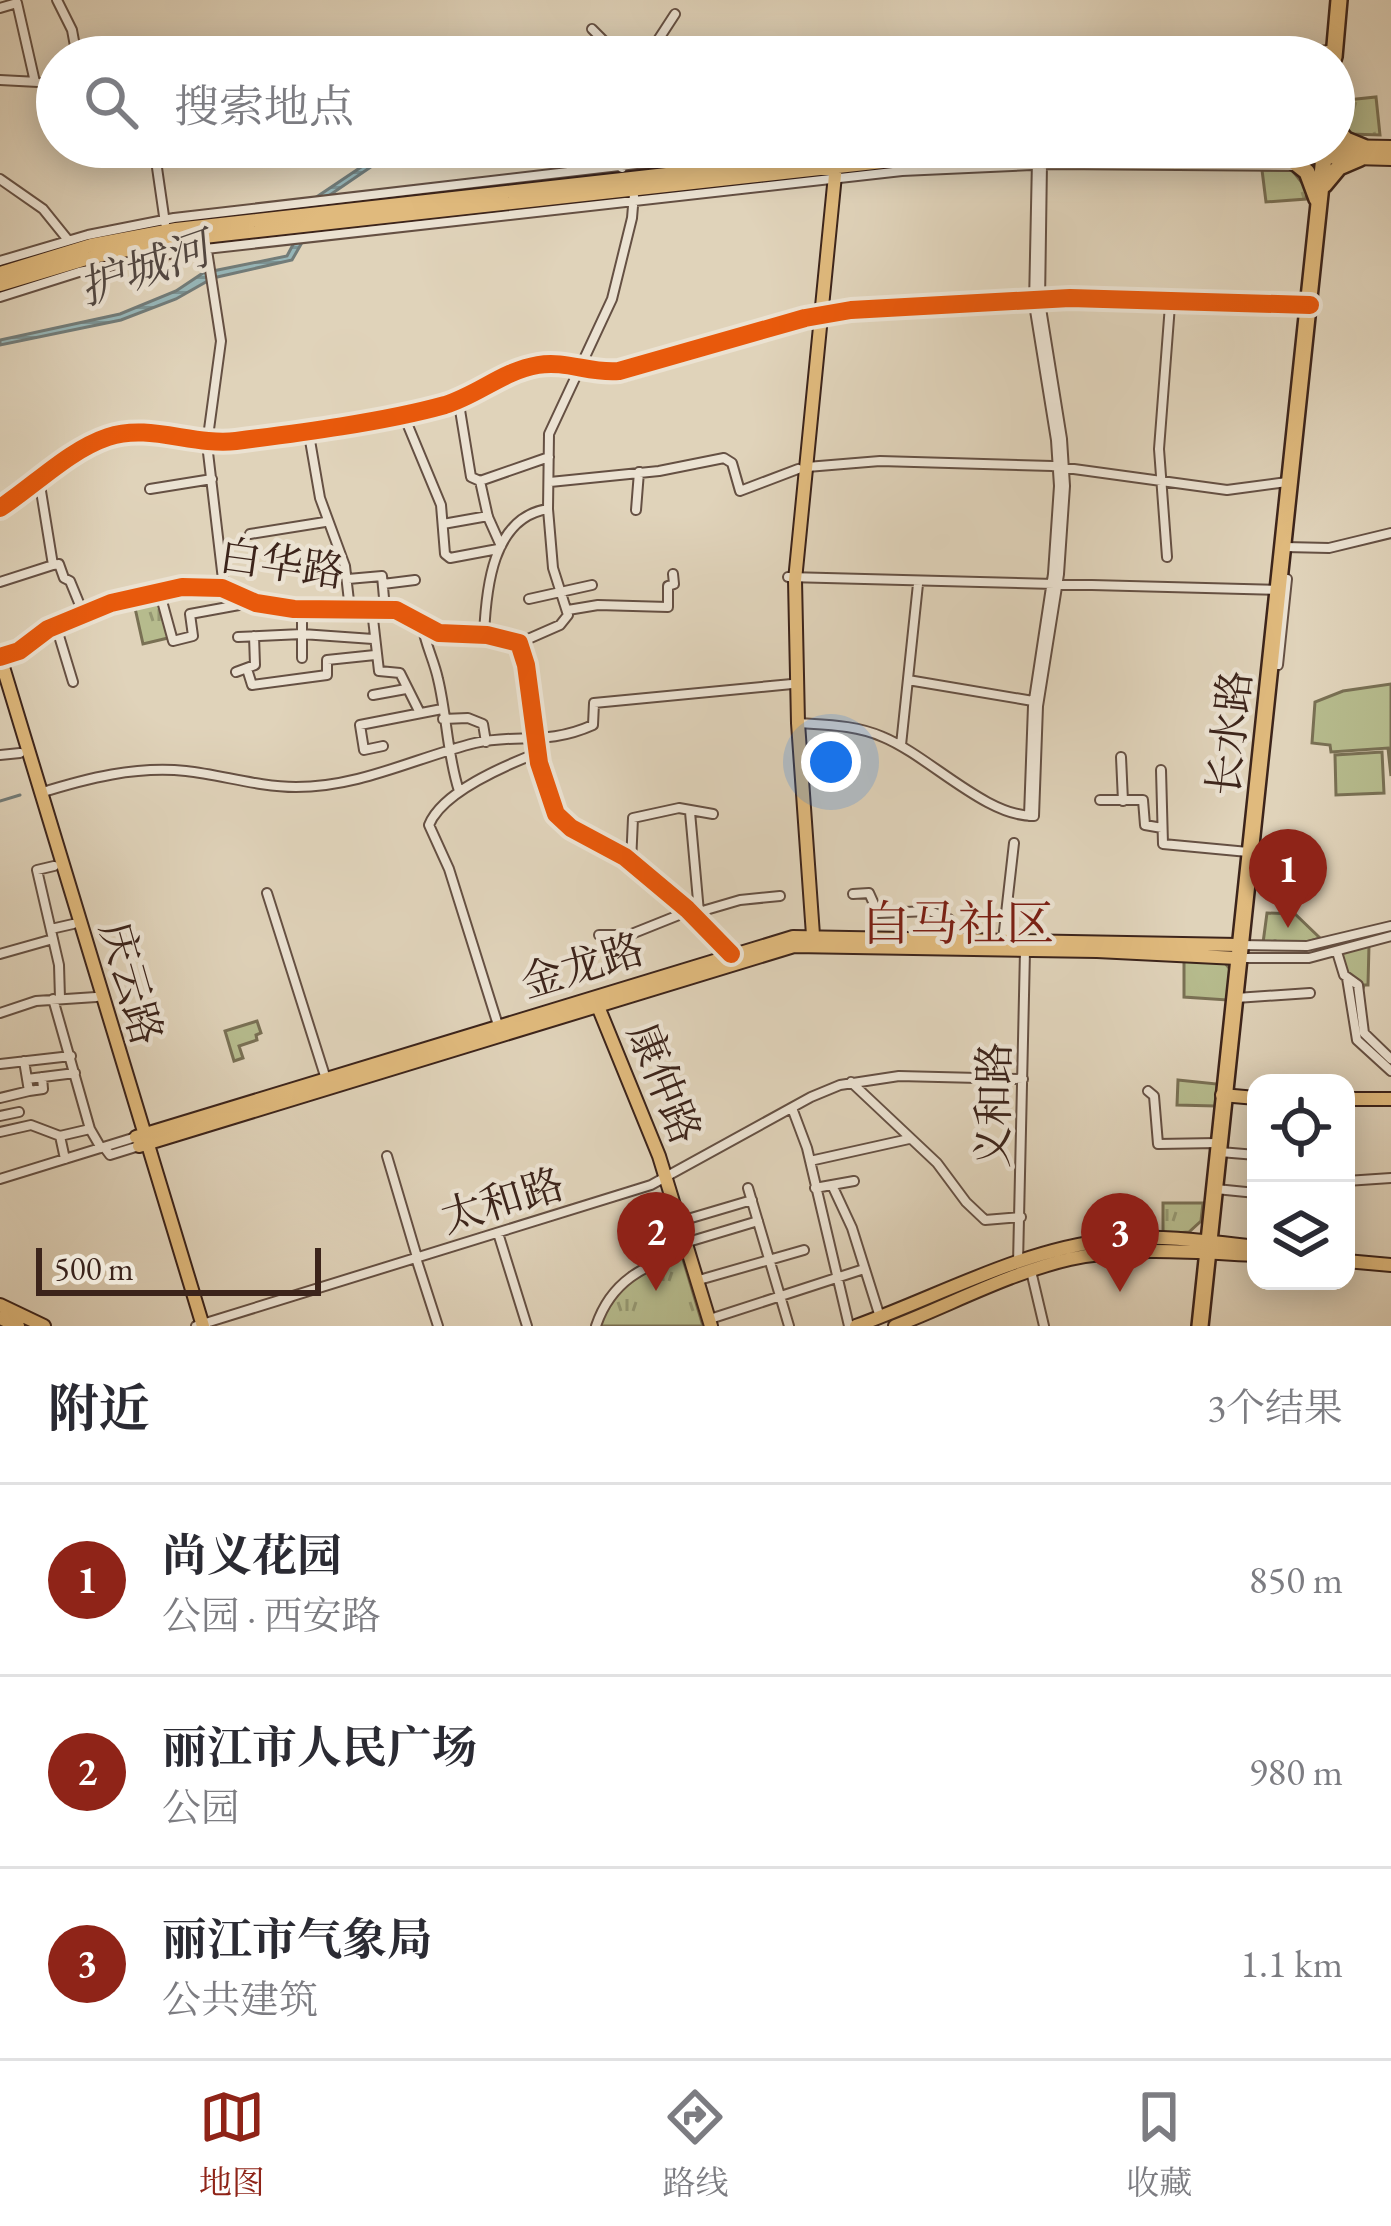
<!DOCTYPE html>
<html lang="zh">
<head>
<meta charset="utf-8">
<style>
	:root { --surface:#fff; --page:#f2f2f3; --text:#2b2b33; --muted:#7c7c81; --line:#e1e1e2; --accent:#8f2418 }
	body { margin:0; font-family:"EB Garamond","Noto Serif SC",serif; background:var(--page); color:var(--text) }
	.controls { position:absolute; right:36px; bottom:36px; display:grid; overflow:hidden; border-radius:24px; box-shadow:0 6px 30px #0003 }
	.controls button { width:108px; height:108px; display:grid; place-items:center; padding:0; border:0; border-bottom:3px solid var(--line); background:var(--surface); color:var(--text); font:60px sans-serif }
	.scale { position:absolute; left:36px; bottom:30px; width:285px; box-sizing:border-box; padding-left:12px; border:6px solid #3c241b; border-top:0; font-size:33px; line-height:42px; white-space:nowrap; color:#3c241b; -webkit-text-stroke:9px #ebe2d2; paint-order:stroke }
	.you { position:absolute; left:831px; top:762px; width:42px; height:42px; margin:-30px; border:9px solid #fff; border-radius:50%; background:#1a73e8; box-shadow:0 0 0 18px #1a73e833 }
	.badge { display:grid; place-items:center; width:78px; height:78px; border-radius:50%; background:var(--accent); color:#fff; font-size:39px; font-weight:700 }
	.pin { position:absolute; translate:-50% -99px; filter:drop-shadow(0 3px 6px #0008) }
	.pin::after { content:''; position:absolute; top:63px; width:42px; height:36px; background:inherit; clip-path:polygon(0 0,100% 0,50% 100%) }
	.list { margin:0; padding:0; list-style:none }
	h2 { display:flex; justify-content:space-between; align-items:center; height:156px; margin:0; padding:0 48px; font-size:51px }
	h2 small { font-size:39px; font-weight:400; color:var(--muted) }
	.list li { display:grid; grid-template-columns:78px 1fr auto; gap:36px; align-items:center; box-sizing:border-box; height:192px; padding:0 48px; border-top:3px solid var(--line) }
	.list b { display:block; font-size:45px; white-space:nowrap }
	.list p { margin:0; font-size:39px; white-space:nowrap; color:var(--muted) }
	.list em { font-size:39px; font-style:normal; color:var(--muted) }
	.icon { flex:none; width:66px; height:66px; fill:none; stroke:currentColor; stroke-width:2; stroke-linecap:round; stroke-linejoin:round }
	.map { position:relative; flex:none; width:1391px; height:1326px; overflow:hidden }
	.search { position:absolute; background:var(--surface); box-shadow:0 6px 30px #0003; left:36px; right:36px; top:36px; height:132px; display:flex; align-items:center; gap:30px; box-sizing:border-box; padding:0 42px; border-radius:66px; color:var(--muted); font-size:45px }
	.sheet { height:732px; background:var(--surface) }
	nav { display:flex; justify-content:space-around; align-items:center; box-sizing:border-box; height:168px; border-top:3px solid var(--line); background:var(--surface); font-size:33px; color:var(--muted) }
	nav a { display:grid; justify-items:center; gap:6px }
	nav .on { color:var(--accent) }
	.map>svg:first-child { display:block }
	.grass { fill:#b6bb8d; stroke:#797054; stroke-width:3 }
	.park { fill:url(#park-tufts); stroke:#797054; stroke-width:3 }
	.water { fill:url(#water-rules); stroke:#727c79; stroke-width:3 }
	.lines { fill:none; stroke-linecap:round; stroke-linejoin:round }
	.stream { stroke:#727c79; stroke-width:3 }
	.minor-casing { stroke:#655043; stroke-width:12 }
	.major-casing { stroke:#3c241b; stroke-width:16 }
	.highway-casing { stroke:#3c241b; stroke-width:20 }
	.minor { stroke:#ebe2d2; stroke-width:8 }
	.major { stroke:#e0ba7d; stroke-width:12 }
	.highway { stroke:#e0ba7d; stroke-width:15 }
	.cycleway-casing { stroke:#ebe2d2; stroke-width:26 }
	.cycleway { stroke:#e8590c; stroke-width:18 }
	.labels { text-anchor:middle; stroke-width:9; stroke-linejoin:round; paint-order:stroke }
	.street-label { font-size:42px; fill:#3c241b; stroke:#ebe2d2 }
	.water-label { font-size:45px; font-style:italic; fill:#524842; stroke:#ebe2d2 }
	.quarter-label { font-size:48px; fill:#7a1f14; stroke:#ebe2d2 }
</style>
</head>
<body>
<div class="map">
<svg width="1391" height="1326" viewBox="0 0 1391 1326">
	<defs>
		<pattern id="park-tufts" width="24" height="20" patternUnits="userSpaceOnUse" patternTransform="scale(3)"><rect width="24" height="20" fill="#b6bb8d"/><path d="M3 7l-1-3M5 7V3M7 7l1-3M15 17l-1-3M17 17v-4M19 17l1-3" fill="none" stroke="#959872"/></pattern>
		<pattern id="water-rules" width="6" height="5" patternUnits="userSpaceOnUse" patternTransform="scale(3)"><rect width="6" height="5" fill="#96b6b8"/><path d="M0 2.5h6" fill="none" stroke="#7c9495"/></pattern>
	</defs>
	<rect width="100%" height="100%" fill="#e0d3ba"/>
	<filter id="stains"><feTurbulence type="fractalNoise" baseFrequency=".00167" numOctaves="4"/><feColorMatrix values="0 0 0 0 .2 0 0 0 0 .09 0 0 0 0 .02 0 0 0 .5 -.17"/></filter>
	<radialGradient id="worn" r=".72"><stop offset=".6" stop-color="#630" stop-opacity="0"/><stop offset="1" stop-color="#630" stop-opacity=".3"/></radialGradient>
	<path class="grass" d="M 1391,684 L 1391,776 L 1388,748 L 1331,752 L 1330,745 L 1312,743 L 1315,702 L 1343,691 Z
		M 1382,752 L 1384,793 L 1336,795 L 1335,755 Z
		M 257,1021 L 261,1033 L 256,1035 L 257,1040 L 239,1046 L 243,1058 L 234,1061 L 225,1031 Z"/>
	<path class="park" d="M 1376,97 L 1380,135 L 1350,134 L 1338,120 L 1337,101 Z
		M 1262,170 L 1292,170 L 1307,189 L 1306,199 L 1266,202 Z
		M 164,592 L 172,637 L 143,644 L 133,599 Z
		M 1267,913 L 1295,914 L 1320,938 L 1300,944 L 1263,943 Z
		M 1369,945 L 1368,985 L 1364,985 L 1362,992 L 1345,974 L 1339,953 Z
		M 1184,958 L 1224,962 L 1230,969 L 1227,1000 L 1184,997 Z
		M 1178,1080 L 1217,1084 L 1215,1106 L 1177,1105 Z
		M 1163,1203 L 1203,1203 L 1201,1221 L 1189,1232 L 1163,1234 Z
		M 682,1256 L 703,1326 L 600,1326 C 615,1284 644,1271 682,1256 Z"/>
	<path class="water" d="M 391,147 L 400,147 L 324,199 L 315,198 Z
		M 296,239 L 304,239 L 292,260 L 213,278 L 176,299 L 121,320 L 0,345 L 0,340 L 120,314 L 176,291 L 203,273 L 287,256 Z"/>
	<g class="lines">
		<path class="stream" d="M 0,801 L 20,795
			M 1359,1025 L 1365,1042 L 1391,1063"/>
		<g class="minor-casing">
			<path id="minor" d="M 57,0 L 72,30 L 77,57
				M 0,8 L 17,3 L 35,82
				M 592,29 L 620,57
				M 647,57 L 675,14
				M 1265,57 L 1328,50
				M 0,80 L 57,83
				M 154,147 L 165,223
				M 622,168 L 628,147
				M 0,179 L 43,209 L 68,240
				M 206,244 L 221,341 L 207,444 L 224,588
				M 0,261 L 88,235 L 174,218 L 782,147
				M 0,297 L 79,272 L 179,252 L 902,171 L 1053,164 L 1295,166
				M 601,377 L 621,377 C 689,359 755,332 824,320 C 973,294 1158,300 1309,311
				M 459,404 L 471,477 L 480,481 L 488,517 L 501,546
				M 404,416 L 441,505 L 445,554 L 450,558 L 498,549
				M 308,429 L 320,498 L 345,566 L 350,610
				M 807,467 L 880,461 L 1052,466 L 1227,490 L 1287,482
				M 480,481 L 549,457
				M 550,482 L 659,471 L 724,458 L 732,463 L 740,491 L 798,469
				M 150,489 L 212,479
				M 0,508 C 34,486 69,450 108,437 C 149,423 193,446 236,441 C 299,433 384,422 445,405 C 478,395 503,371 538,365 C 566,360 591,374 619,371 L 805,318 L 851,310 L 1070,298 L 1308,305
				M 636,510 L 639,472
				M 443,524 L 488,516
				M 250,534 L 325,522
				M 1285,547 L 1329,548 L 1391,533
				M 1167,557 L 1159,449 L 1170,305
				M 53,565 L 59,564 L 64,578 L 70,581 L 84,615
				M 788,577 L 1278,590
				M 348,579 L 382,576 L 385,609
				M 0,582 L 53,565 L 40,485
				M 383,584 L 415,580
				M 159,590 L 173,641 L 193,636 L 190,614 L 239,605 L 246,599
				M 529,599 L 592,585
				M 372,610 L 379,671 L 400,673 L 420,713
				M 568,610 L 598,605 L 668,607 L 668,586 L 674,584 L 673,574
				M 422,624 C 425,644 434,660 438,679 C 447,716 447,754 459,791
				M 56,626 L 73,682
				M 484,635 C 486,590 492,517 548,509
				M 238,637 L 302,634 L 373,639
				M 519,643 L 560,625 L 568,615 L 553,568 L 548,509 L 549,434 L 612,299 L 632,218 L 634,194
				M 0,657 L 19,651 L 48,629 L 111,603 L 182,587 L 222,588 L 256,603 L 294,609 L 396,610 L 439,633 L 487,635 L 519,643 L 526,665 L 539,763 L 556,814 L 571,828 L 625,857 L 687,909 L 731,954
				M 302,658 L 302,609
				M 1278,665 L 1287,579
				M 247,669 L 252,685 L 327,675 L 327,660 L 375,655
				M 236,672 L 255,665 L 254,636
				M 908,680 L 1033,701
				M 373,695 L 406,689
				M 443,719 L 468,718 L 483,724 L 486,742
				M 798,723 C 827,725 856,725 883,737 C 929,756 986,817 1034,816 L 1038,706 L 1059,574 L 1065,486 L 1062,439 L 1040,302 L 1042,163
				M 901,745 L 918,584
				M 383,746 L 364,750 L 360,725 L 442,709
				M 0,755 L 20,753
				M 1121,757 L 1123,801
				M 1161,770 L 1163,844 L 1248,852
				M 40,793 C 88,778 135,766 186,771 C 222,775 259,787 296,787 C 360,787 415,758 475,743 C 518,733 546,746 593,725 L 594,703 L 792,684
				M 1100,800 L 1143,800 L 1145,825 L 1162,828
				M 690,812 L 699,912
				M 1029,816 L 1033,706 L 1053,574 L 1059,486 L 1056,440 L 1034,304 L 1037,160
				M 631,863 L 633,818 L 679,808 L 713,814
				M 54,866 L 37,870 L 59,965 L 60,998
				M 267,893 L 326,1079
				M 853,894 L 869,893 L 878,913 L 930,911 L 949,919 L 950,939
				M 699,912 L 740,900 L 780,896
				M 51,929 L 73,924
				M 599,935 L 629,935 L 689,911
				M 1003,940 L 1014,843
				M 1239,945 L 1307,946 L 1391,926
				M 1337,952 L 1344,975 L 1358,985 L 1364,1033 L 1391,1059
				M 0,954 L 53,939
				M 1240,958 L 1309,958 L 1391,936
				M 1347,978 L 1357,1040 L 1391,1071
				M 1236,998 L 1310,993
				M 53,999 L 90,1129 L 101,1148
				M 0,1013 L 36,1001 L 96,997
				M 498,1025 L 449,869 L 429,825 C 442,792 504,766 537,753
				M 0,1064 L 71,1056
				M 27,1079 L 75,1073
				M 851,1082 L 937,1163 L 966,1202 L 985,1220 L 1021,1217
				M 29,1091 L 43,1089 L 42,1077
				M 1148,1091 L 1154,1096 L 1158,1144 L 1217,1143
				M 0,1098 L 29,1091 L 24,1061
				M 792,1108 L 807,1148 L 849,1326
				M 0,1116 L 19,1112
				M 0,1132 L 31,1125 L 60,1136 L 90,1129
				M 60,1136 L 65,1159
				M 104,1147 L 110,1155 L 139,1146
				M 1220,1152 L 1256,1155
				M 387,1156 L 417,1257
				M 810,1161 L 909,1139
				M 0,1179 L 136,1137
				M 1346,1181 L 1391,1178
				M 832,1185 L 852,1228 L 880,1317
				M 748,1188 L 789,1326
				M 815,1188 L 854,1181
				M 1216,1189 L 1256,1193
				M 681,1221 L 752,1200
				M 498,1233 L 527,1326
				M 688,1242 L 758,1221
				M 416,1258 L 438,1326
				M 1018,1263 L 1025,951
				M 1031,1271 L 1044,1326
				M 699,1280 L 804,1250
				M 710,1319 L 864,1269
				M 196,1326 L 651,1185 L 811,1097 L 840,1085 L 899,1076 L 1023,1079
				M 596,1326 C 611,1281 644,1265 686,1252"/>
		</g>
		<g class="major-casing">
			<path id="major" d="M 1334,146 L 1391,147
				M 0,273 L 91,245 L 176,229 L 907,147
				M 0,285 L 93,257 L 177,240 L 910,159 L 1125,152 L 1391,159
				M 0,657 L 203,1326
				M 813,935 L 798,723 L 795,580 L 836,165
				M 597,1004 L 659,1156 L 711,1326
				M 1222,1095 L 1256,1098
				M 1346,1099 L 1391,1099
				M 136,1137 L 793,937 L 1238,945
				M 139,1146 L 794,946 L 1097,951 L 1237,958
				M 1346,1261 L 1391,1265
				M 0,1305 L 44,1326
				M 0,1318 L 18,1326
				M 856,1326 C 939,1296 1021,1250 1109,1240 C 1158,1234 1207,1241 1256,1247
				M 895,1326 C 952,1304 1009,1273 1070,1259 C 1131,1246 1194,1252 1256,1255"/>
		</g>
		<g class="highway-casing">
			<path id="highway" d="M 1334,57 L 1339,0
				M 1334,127 L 1346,140 L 1363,147
				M 1287,156 L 1307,172 L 1317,199
				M 1324,185 L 1339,167 L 1360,158
				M 1200,1326 L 1325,147"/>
		</g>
		<use href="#minor" class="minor"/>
		<use href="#major" class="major"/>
		<use href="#highway" class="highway"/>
		<g class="cycleway-casing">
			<path id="cycleway" d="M 0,508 C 34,486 69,450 108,437 C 149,423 193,446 236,441 C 299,433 384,422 445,405 C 478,395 503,371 538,365 C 566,360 591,374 619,371 L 805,318 L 851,310 L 1070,298 L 1310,305
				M 0,657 L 19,651 L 48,629 L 111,603 L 182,587 L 222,588 L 256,603 L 294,609 L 396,610 L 439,633 L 487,635 L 519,643 L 526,665 L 539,763 L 556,814 L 571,828 L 625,857 L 687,909 L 731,954"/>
		</g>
		<use href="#cycleway" class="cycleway"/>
	</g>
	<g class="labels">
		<g class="street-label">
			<text transform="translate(282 563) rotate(8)" y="15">白华路</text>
			<text transform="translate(1229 733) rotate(-84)" y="15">长水路</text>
			<text transform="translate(582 965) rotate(-17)" y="15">金龙路</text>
			<text transform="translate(132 983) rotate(74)" y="15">庆云路</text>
			<text transform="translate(665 1083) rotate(68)" y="15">康仲路</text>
			<text transform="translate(993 1105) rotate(-89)" y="15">义和路</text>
			<text transform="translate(502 1200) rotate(-17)" y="15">太和路</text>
		</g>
		<g class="water-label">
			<text transform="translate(144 268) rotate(-19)" y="16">护城河</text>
		</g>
		<g class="quarter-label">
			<text x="958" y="940">白马社区</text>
		</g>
	</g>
	<rect width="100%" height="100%" filter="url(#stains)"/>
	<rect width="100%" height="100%" fill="url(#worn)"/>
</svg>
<div class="controls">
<button><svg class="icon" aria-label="locate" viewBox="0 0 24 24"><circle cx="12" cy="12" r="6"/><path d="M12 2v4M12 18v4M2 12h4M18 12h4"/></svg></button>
<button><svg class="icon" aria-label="layers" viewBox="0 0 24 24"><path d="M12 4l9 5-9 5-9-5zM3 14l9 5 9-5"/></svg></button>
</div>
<div class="scale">500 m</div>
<div class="you"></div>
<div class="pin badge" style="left:1288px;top:928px">1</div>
<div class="pin badge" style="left:656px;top:1291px">2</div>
<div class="pin badge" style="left:1120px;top:1292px">3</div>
<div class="search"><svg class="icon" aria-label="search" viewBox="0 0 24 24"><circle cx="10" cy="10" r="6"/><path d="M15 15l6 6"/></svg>搜索地点</div>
</div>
<section class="sheet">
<h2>附近<small>3个结果</small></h2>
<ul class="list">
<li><span class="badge">1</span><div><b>尚义花园</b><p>公园 · 西安路</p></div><em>850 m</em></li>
<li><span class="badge">2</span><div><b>丽江市人民广场</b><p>公园</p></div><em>980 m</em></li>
<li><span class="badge">3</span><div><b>丽江市气象局</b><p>公共建筑</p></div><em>1.1 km</em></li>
</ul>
</section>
<nav>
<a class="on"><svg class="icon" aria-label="map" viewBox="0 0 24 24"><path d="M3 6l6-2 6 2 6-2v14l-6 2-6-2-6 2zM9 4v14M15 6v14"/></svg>地图</a>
<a><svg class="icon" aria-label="directions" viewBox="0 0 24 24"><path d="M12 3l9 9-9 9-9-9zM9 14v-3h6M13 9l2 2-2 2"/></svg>路线</a>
<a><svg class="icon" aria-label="saved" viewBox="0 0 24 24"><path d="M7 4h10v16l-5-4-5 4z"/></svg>收藏</a>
</nav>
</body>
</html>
